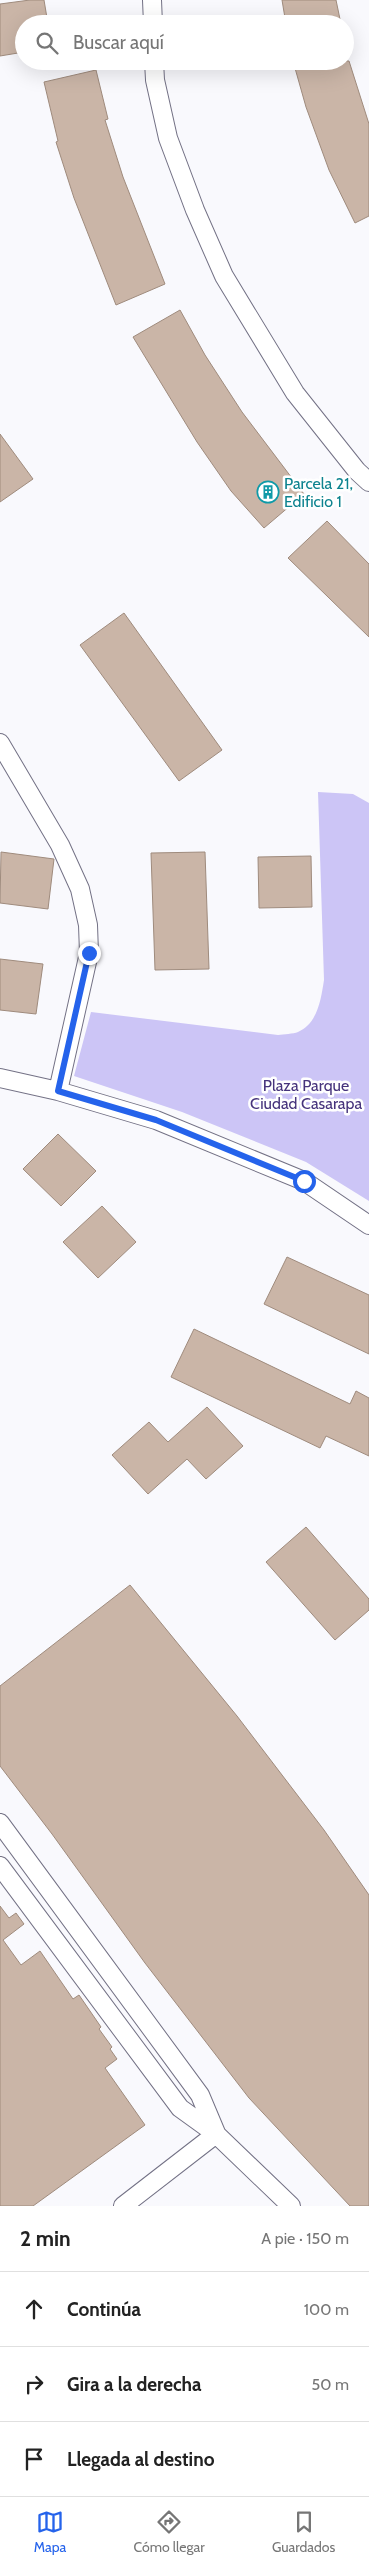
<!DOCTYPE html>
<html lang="es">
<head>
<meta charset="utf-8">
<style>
	:root { --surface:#fff; --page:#f6f6f6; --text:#222; --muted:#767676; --line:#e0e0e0; --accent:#2563eb }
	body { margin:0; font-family:Cabin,sans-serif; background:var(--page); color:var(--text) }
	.stop { position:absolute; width:15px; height:15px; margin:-11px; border:4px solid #2563eb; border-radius:50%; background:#fff }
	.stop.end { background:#2563eb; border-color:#fff; box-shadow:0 1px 5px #0008 }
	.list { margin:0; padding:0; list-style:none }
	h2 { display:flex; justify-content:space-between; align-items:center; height:65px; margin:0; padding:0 20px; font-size:21px }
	h2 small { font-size:16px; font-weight:400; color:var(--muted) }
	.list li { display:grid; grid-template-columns:32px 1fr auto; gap:15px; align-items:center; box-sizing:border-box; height:75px; padding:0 20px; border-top:1px solid var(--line) }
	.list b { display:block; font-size:19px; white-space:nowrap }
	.list em { font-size:16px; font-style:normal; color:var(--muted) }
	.icon { flex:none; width:28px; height:28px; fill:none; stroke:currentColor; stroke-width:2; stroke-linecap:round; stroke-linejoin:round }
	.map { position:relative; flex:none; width:369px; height:2206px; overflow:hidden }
	.search { position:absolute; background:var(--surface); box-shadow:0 5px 20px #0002; left:15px; right:15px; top:15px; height:55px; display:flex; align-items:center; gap:12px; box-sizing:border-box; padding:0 18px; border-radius:28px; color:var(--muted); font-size:19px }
	.sheet { height:290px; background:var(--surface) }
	nav { display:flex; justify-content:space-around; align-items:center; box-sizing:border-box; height:70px; border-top:1px solid var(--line); background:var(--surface); font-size:14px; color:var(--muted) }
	nav a { display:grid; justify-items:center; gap:2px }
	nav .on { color:var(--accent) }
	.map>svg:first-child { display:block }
	.green { fill:#ccc5f6 }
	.building { fill:#cab5a7; stroke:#9f8b7d }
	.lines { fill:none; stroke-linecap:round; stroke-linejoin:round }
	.minor-casing { stroke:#737185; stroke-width:20 }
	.minor { stroke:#fff; stroke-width:18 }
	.route { stroke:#2563eb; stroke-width:6 }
	.labels { text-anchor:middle; stroke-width:5; stroke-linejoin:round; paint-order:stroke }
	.culture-label { font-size:16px; fill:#0d838f; stroke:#fff; text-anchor:start }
	.park-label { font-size:16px; fill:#46337c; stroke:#fff }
</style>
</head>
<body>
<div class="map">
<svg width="369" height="2206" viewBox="0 0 369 2206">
	<rect width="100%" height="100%" fill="#f9f9fd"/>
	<path class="green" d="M 318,792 L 353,794 L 369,803 L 369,1201 L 306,1162 L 182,1112 L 74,1076 L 91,1012 L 278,1035 C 284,1034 293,1034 298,1032 C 318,1023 321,999 324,980 Z"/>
	<path class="building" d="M 30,0 L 44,0 L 48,24 L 24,24 L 24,52 L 0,56 L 0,4 Z
		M 282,0 L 336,0 L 341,24 L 286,24 Z
		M 293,61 L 349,61 L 369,124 L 369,216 L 355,223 L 329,170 L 306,107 Z
		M 96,70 L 108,119 L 105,120 L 123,177 L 165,284 L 116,305 L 74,198 L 56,142 L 58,141 L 44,82 Z
		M 180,310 L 205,355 L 242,412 L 304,494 L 264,528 L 231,491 L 197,442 L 133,337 Z
		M 0,434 L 33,479 L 0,502 Z
		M 327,521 L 369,564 L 369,637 L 288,558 Z
		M 124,613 L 222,750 L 179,781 L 80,645 Z
		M 1,852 L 54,859 L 48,909 L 0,903 Z
		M 205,852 L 209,969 L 155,970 L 151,853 Z
		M 311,856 L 312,907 L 259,908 L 258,857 Z
		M 0,959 L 43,964 L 36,1014 L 0,1010 Z
		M 58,1134 L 96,1171 L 61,1206 L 23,1169 Z
		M 102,1206 L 136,1242 L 98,1278 L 63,1242 Z
		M 287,1257 L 369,1295 L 369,1354 L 264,1304 Z
		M 194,1329 L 350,1404 L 356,1391 L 369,1398 L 369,1456 L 326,1436 L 320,1448 L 171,1377 Z
		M 207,1407 L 243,1446 L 206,1479 L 187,1459 L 148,1494 L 112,1455 L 149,1422 L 168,1442 Z
		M 306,1527 L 369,1599 L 369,1610 L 335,1640 L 266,1562 Z
		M 130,1585 L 237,1716 L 324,1830 L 369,1895 L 369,2206 L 350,2206 L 249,2098 L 145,1963 L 52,1834 L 0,1766 L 0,1686 Z
		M 0,1906 L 9,1918 L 16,1913 L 24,1924 L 3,1940 L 21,1965 L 40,1951 L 73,1999 L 79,1995 L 101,2027 L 99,2029 L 112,2047 L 110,2049 L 117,2059 L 105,2068 L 145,2125 L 33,2206 L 0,2206 Z"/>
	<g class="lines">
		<g class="minor-casing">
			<path id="minor" d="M 152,0 L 153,24
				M 154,61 L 155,80 L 168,138 L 195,210 L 224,276 L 295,393 L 357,471 L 369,482
				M 0,743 L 60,845 L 80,889 L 88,925 L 89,953 L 58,1091
				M 0,1078 L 58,1091 L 156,1120 L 304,1181 L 369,1225
				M 0,1823 L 200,2095 L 216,2133
				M 0,1866 L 180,2108 L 216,2134 L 291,2206
				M 123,2206 L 216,2134"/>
		</g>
		<use href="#minor" class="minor"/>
	</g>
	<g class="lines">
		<path class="route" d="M 89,953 L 58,1091 L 156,1120 L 304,1181"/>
	</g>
	<defs>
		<g id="building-ring" transform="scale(1.125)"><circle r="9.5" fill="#fff" stroke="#0f9aa8" stroke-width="1.5"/><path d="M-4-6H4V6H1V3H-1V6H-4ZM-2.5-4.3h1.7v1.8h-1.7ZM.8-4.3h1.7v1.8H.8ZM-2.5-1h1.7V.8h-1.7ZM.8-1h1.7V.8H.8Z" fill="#0f9aa8"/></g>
	</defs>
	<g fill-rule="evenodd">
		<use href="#building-ring" x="268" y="492"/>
	</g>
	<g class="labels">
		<g class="culture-label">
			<text x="284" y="489">Parcela 21,<tspan x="284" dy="18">Edificio 1</tspan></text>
		</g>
		<g class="park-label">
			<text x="306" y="1091">Plaza Parque<tspan x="306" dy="18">Ciudad Casarapa</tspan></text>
		</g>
	</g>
</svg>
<div class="stop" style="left:304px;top:1181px"></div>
<div class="stop end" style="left:89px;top:953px"></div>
<div class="search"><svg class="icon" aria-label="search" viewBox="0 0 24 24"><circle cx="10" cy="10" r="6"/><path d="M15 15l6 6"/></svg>Buscar aquí</div>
</div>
<section class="sheet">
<h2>2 min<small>A pie · 150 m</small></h2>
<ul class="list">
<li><svg class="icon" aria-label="ahead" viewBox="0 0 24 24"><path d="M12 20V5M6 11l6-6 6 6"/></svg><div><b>Continúa</b></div><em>100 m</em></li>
<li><svg class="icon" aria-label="right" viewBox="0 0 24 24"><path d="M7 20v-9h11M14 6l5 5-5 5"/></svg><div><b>Gira a la derecha</b></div><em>50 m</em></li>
<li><svg class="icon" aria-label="arrive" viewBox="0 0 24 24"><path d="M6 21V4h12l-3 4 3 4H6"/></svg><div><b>Llegada al destino</b></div></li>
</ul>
</section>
<nav>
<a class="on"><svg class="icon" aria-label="map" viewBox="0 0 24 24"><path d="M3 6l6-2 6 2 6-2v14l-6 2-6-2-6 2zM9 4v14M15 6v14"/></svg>Mapa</a>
<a><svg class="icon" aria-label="directions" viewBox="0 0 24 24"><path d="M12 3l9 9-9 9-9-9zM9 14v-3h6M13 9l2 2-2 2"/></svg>Cómo llegar</a>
<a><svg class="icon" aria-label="saved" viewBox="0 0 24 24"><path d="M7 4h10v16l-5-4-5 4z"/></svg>Guardados</a>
</nav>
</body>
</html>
